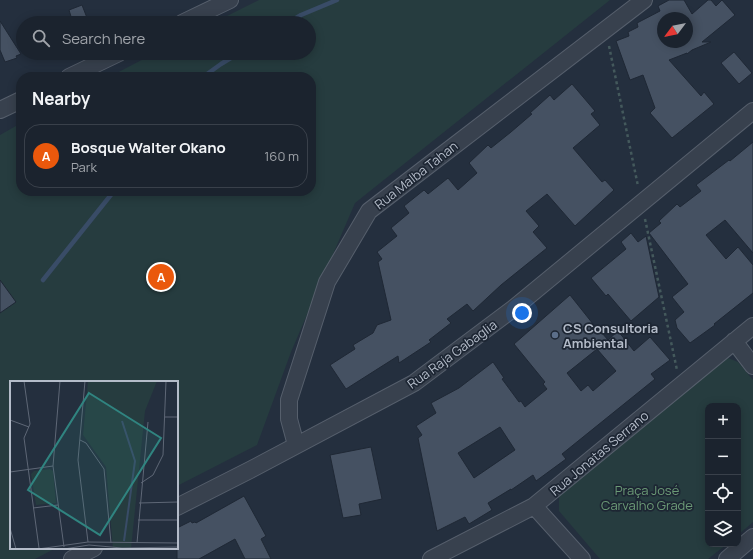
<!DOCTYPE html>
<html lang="en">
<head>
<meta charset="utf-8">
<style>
	:root { --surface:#1b232e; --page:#242b36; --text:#f1f3f6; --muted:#a0a4aa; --line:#39404a; --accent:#ea580c }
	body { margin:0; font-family:Manrope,sans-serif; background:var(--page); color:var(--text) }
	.controls { position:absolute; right:12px; bottom:12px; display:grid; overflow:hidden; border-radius:8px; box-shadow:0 2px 10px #0003 }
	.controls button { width:36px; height:36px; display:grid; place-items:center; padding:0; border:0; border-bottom:1px solid var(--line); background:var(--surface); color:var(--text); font:20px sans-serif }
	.compass { position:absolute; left:657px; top:12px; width:36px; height:36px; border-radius:50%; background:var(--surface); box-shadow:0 2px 10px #0003; rotate:238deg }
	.you { position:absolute; left:522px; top:313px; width:14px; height:14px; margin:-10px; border:3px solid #fff; border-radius:50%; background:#1a73e8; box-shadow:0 0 0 6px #1a73e833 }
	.badge { display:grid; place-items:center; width:26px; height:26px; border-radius:50%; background:var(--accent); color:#fff; font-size:13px; font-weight:700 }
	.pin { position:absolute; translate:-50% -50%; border:2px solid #fff; box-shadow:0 1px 4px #0006 }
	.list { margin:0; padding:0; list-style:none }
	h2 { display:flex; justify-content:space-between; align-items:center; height:52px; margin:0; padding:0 16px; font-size:17px }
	h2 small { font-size:13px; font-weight:400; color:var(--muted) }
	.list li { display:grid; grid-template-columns:26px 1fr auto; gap:12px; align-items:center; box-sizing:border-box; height:64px; margin:0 8px 8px; padding:0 8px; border:1px solid var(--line); border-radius:16px }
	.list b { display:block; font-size:15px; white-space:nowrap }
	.list p { margin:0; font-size:13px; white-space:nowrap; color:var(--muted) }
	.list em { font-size:13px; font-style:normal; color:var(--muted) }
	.icon { flex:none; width:22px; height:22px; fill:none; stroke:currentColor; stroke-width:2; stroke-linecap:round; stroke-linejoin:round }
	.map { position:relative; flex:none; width:753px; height:559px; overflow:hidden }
	.search { position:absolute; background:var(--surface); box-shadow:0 2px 10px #0003; left:16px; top:16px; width:300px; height:44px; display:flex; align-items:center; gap:10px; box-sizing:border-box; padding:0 14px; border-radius:22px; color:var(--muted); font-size:15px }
	.panel { position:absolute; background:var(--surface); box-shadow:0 2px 10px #0003; left:16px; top:72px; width:300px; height:124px; border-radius:16px }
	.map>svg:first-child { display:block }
	.green { fill:#263c3f }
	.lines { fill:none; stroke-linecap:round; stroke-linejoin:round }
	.stream { stroke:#394c67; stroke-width:4.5 }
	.building { fill:#455162; stroke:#1f2835; fill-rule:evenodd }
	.street-casing { stroke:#565f6c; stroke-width:18 }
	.path { stroke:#44595c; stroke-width:2.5; stroke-dasharray:3 3; stroke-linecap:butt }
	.street { stroke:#38414e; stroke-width:16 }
	.service-dot { fill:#5c6f8a; stroke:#1d2633; stroke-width:1.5 }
	.labels { text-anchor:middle; stroke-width:3.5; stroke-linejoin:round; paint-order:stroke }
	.street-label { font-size:13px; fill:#b4bcc9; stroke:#1d2633 }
	.poi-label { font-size:13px; font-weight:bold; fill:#b4bcc9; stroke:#1d2633; text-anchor:start }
	.park-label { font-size:13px; fill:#6b9a76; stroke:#1d2633 }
	.inset-river { fill:none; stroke:#394c67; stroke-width:2 }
	.inset-road { fill:none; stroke:#5e6776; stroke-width:1 }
	.view { fill:#308480; fill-opacity:0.15; stroke:#308480; stroke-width:2 }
	.inset-edge { fill:none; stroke:#b4bcc9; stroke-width:2 }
</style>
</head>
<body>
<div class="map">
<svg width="753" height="559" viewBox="0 0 753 559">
	<rect width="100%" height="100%" fill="#242f3e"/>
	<path class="green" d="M 259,0 L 610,0 L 355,203 L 291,352 L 257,445 L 177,486 L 177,382 L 11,382 L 11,548 L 56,548 L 35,559 L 0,559 L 0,135 L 21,123 L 21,191 L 311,191 L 311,77 L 109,77 L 155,53 L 309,53 L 309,23 L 213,23 Z
		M 728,358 L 738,362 L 753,380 L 753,522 L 738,535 L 738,406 L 708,406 L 708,544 L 727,544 L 708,559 L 600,559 L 559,511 L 559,497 L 564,487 L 715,362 Z"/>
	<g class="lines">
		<path class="stream" d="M 288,23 L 301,15 L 337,0
			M 203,77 L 221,64 L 239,53
			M 43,280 L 114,191"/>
	</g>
	<path class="building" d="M 669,0 L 684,0 L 692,14 L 708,0 L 711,0 L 716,6 L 722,0 L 735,15 L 702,42 L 711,42 L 692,50 L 687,54 L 687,53 L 669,60 L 701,96 L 704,92 L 714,104 L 672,138 L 650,113 L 655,108 L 643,75 L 630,80 L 616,41 L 629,36 L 628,32 L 638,27 L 637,23 L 660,11 L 658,6 ZM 663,18 L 688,18 L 687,42 L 663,42 Z
		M 82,5 L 89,23 L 73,23 L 69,10 Z
		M 0,21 L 21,54 L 16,56 L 17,58 L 5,62 L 0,50 Z
		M 734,52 L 752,73 L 739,84 L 721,63 Z
		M 572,84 L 595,111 L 591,114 L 600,125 L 573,148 L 602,182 L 605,180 L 614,190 L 575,226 L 547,194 L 526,211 L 539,226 L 533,232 L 547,248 L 501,285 L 473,311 L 467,304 L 447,319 L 451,323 L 429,340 L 431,342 L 399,363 L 398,356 L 346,389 L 330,365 L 355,349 L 353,345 L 373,333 L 377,325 L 391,320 L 378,262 L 382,259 L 377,252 L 397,236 L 391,228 L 409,213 L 404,206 L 424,190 L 428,194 L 448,178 L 458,190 L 477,173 L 469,163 L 488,145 L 491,148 L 511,132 L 532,114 L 530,113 L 550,95 L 554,100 Z
		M 753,142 L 753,253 L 725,220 L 706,235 L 726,259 L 738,247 L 753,265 L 753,293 L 714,324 L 715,325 L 690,343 L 677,328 L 675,320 L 684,312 L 672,297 L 688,284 L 649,233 L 661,223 L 659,221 L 677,204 L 680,207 L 701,191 L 696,185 L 729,160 L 730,161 Z
		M 631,233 L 638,242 L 646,236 L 659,297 L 631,321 L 608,294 L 606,296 L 591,278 L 626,249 L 621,242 Z
		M 0,280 L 16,302 L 0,313 Z
		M 570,295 L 601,334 L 602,333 L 608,340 L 618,331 L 634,351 L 650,337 L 670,360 L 651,374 L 655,379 L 562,454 L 566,459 L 536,481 L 533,475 L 511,490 L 511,489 L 488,503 L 492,510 L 469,524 L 465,517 L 437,531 L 418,438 L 422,435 L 416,426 L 436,413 L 431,403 L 459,388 L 493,362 L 504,378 L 502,379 L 519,402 L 521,401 L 525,407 L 547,389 L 543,384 L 545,382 L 514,344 ZM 597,349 L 616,371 L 593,391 L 588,385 L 581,391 L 567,373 ZM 500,427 L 515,450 L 474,478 L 458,453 Z
		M 371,447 L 382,499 L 359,504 L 361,515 L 343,518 L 330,455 Z
		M 244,496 L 266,536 L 261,539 L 271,559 L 245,559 L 235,539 L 199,559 L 177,559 L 177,528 L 191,521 L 192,523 L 195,522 L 196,523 Z"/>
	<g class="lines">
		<g class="street-casing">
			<path id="street" d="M 182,23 L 230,0
				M 69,77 L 119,53
				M 0,110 L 21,100
				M 734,341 L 753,366
				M 296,445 L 289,419 L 289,400 L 327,282 L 369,211 L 644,0
				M 534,506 L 582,559
				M 177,507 L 250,470 L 414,383 L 514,308 L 753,111
				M 72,559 L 94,548
				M 431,559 L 534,506 L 753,326
				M 727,559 L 753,537"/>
		</g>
		<path class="path" d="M 609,46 L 638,186
			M 645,219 L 677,370"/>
		<use href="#street" class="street"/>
	</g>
	<circle class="service-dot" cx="555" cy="335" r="4"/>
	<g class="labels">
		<g class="street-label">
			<text transform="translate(416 175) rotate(-38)" y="5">Rua Malba Tahan</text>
			<text transform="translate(452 354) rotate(-36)" y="5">Rua Raja Gabaglia</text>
			<text transform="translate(599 453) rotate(-40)" y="5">Rua Jonatas Serrano</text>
		</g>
		<g class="poi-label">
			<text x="563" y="333">CS Consultoria<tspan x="563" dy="15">Ambiental</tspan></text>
		</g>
		<g class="park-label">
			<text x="647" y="495">Praça José<tspan x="647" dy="15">Carvalho Grade</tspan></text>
		</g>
	</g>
	<g transform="translate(10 381)">
		<rect width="168" height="168" fill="#242f3e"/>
		<path d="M 78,0 L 147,0 L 135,30 L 121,168 L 103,168 L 96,86 L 73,54 ZM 40,88 L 43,90 L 46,122 L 26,124 L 21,93 L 24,90 Z" fill="#263c3f"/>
		<path class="inset-river" d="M 112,40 L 125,80 L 114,160"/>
		<path class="inset-road" d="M 14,0 L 20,43 L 14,57 L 29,167M 50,0 L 43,85 L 54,166M 75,0 L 68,79 L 78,161M 155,36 L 168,36M 0,39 L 19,46M 70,59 L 76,62 L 94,88 L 101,162M 0,91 L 43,85M 131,102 L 143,94 L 153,74 L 156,0M 129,122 L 168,121M 23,127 L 48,124M 128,139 L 168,139M 0,147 L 6,168M 127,162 L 138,41M 28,168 L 78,161 L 168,162M 54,168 L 79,164 L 112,167 L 168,166"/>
		<path class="view" d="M 79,12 L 151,57 L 90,154 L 18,109 Z"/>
		<rect width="168" height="168" class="inset-edge"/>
	</g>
</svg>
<div class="controls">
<button>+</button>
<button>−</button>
<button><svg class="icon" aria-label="locate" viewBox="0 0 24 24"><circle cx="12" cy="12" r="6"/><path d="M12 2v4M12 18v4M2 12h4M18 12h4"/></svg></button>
<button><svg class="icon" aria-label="layers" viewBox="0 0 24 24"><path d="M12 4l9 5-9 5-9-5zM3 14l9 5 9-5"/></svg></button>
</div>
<svg class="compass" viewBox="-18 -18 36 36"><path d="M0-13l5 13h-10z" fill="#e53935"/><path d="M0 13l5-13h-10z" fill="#a0a4aa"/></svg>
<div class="you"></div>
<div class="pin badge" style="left:161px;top:277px">A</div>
<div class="search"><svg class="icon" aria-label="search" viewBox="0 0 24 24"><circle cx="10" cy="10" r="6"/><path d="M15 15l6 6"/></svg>Search here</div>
<section class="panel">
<h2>Nearby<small></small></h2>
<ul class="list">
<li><span class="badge">A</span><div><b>Bosque Walter Okano</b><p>Park</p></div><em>160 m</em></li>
</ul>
</section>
</div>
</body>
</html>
